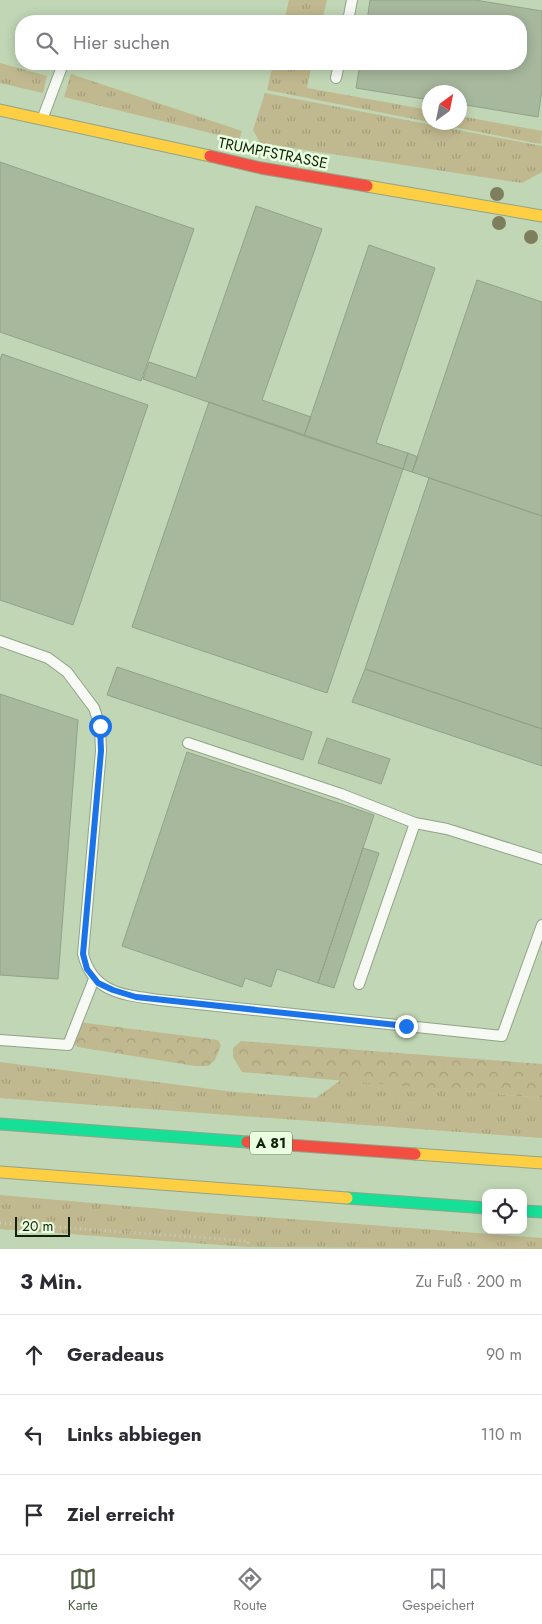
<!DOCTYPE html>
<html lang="de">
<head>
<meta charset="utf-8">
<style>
	:root { --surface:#fff; --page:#f2f2f3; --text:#2b2b33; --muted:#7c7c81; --line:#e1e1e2; --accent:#4f6045 }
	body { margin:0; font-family:Jost,sans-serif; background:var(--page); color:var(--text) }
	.controls { position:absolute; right:15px; bottom:15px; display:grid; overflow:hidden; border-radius:10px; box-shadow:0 2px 12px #0003 }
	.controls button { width:45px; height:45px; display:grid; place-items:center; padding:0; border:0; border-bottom:1px solid var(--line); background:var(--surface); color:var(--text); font:25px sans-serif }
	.compass { position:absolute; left:422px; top:85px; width:45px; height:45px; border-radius:50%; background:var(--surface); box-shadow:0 2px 12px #0003; rotate:33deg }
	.scale { position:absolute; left:15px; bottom:12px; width:55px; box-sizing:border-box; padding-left:5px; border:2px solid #122109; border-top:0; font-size:14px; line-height:18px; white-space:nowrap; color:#122109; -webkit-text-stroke:4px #eaffdf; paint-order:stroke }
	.stop { position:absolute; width:15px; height:15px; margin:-11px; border:4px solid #1a73e8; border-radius:50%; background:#fff }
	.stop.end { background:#1a73e8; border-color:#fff; box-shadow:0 1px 5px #0008 }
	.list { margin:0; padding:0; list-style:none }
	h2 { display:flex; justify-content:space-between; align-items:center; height:65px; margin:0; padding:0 20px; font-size:21px }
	h2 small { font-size:16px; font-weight:400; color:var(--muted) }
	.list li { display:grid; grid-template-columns:32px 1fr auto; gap:15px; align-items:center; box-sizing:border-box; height:80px; padding:0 20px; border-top:1px solid var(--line) }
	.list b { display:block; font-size:19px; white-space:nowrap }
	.list em { font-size:16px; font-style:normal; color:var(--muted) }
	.icon { flex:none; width:28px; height:28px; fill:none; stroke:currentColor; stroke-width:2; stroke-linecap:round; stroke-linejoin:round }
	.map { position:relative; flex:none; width:542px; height:1249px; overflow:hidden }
	.search { position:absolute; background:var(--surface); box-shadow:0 2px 12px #0003; left:15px; right:15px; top:15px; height:55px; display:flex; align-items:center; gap:12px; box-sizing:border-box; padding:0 18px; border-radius:20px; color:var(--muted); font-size:19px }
	.sheet { height:305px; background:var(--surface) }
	nav { display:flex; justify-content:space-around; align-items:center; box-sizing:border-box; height:70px; border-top:1px solid var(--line); background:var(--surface); font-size:14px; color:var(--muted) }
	nav a { display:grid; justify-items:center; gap:2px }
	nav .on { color:var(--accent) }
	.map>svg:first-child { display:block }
	.grass { fill:url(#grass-tufts) }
	.forest { fill:url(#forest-crowns) }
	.building { fill:#a7b89d; stroke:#91a287 }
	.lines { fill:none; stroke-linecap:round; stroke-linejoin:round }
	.lane-casing { stroke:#92a389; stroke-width:12 }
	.fast-casing { stroke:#92a389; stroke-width:13 }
	.slow-casing { stroke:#92a389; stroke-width:13 }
	.jam-casing { stroke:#92a389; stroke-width:13 }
	.path { stroke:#c7cec2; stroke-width:3; stroke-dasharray:1 4; stroke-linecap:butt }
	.lane { stroke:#f6f9f4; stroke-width:10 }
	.fast { stroke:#16e098; stroke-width:11 }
	.slow { stroke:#ffcf43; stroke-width:11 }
	.jam { stroke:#f24e42; stroke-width:11 }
	.tree { fill:#7e7d5e }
	.route { stroke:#1a73e8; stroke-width:6 }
	.labels { text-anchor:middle; stroke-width:5; stroke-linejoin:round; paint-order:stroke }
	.shield { fill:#eaffdf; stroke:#536449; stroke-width:1 }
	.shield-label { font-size:14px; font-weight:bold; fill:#122109 }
	.street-label { font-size:15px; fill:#122109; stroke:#eaffdf }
</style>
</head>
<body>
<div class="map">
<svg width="542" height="1249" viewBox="0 0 542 1249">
	<defs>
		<pattern id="grass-tufts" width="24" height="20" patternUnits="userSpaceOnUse" patternTransform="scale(1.25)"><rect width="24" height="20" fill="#c0b88f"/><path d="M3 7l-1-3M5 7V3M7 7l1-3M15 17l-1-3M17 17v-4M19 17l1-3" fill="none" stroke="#a49e7a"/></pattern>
		<pattern id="forest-crowns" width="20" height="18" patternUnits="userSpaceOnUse" patternTransform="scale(1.25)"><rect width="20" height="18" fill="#c0b88f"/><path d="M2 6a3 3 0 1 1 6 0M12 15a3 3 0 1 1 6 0" fill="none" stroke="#a49e7a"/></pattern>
	</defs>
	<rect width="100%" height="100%" fill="#c0d6b4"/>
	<path class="grass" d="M 289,0 L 327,0 L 322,21 L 284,21 Z
		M 0,63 L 47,76 L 43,93 L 0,83 Z
		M 273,64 L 312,64 L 307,88 L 429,110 L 429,122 L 267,90 Z
		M 71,74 L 242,131 L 239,140 L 64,97 Z
		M 265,93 L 542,146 L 542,172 L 522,183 L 260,143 L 253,130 Z
		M 460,116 L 542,131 L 541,144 L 432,123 L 460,122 Z
		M 0,1062 L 234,1092 L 316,1098 L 341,1080 L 542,1098 L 542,1138 L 0,1098 Z
		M 0,1195 L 196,1212 L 542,1238 L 542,1249 L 248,1247 L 0,1229 Z"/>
	<path class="forest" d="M 78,1022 L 218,1040 L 221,1045 L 215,1060 L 208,1066 L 195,1066 L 78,1047 L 73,1043 Z
		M 241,1041 L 542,1064 L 542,1098 L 242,1072 L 233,1057 L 233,1048 Z"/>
	<path class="building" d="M 370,0 L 475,0 L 542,11 L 542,90 L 538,117 L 460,104 L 460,92 L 430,92 L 430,100 L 356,88 L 360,64 L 521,64 L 521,21 L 367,21 Z
		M 0,162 L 194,229 L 141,381 L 0,332 Z
		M 256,206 L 322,229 L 262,400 L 311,417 L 304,436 L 143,379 L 149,362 L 196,378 Z
		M 369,245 L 435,268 L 376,443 L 408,453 L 403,469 L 304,436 Z
		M 477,280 L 542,302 L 542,516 L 412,472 Z
		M 2,354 L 148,405 L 73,625 L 0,600 L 0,360 Z
		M 209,402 L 403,469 L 327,693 L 132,627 Z
		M 408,453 L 418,457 L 412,472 L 403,469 Z
		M 429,478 L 542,516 L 542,729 L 365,669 Z
		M 117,667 L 312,732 L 303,760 L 107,695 Z
		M 365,669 L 542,729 L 542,766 L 352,702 Z
		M 0,694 L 78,720 L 58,979 L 0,975 Z
		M 327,738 L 390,759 L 381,784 L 318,763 Z
		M 187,752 L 374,815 L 318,983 L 277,969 L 271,987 L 245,978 L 242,987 L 122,946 Z
		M 363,848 L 379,853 L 334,988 L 318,983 Z"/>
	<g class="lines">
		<g class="lane-casing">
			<path id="lane" d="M 348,21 L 352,0
				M 336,78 L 339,64
				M 43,117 L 63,64
				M 0,641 L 48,658 L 67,672 L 94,708 L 100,726 L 101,751 L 83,954 C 93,994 125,995 160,1000 L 502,1036 L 542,925
				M 188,743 L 341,794 L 415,823 L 447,829 L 542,859
				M 359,984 L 415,823
				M 0,1040 L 68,1045 L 94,979"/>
		</g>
		<g class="fast-casing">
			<path id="fast" d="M 0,1124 L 247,1142
				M 347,1198 L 486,1208
				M 523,1211 L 542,1212"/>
		</g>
		<g class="slow-casing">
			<path id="slow" d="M 0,110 L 210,156
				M 367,186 L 542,216
				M 415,1154 L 542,1163
				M 0,1172 L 347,1198"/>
		</g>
		<g class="jam-casing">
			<path id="jam" d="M 210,156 L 261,168 L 367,186
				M 247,1142 L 415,1154"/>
		</g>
		<path class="path" d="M 0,1223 L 248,1241 L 248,1249"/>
		<use href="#lane" class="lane"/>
		<use href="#fast" class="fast"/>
		<use href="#slow" class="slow"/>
		<use href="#jam" class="jam"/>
	</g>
	<g class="tree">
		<circle cx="497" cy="194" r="7"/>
		<circle cx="499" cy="223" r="7"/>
		<circle cx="531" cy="237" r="7"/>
	</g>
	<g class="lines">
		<path class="route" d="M 100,726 L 101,751 L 83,954 L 87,969 L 98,983 L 113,990 L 136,997 L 406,1026"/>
	</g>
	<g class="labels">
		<rect class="shield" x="250" y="1131.5" width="42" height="23" rx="4"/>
		<g class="shield-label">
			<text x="271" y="1148">A 81</text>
		</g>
		<g class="street-label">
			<text transform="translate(273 153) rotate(11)" y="5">TRUMPFSTRASSE</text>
		</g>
	</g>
</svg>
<div class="controls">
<button><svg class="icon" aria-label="locate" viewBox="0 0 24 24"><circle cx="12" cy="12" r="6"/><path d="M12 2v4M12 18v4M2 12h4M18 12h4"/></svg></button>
</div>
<svg class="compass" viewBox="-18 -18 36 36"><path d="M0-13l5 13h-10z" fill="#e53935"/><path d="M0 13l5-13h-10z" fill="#7c7c81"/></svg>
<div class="scale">20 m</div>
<div class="stop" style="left:100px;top:726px"></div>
<div class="stop end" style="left:406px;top:1026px"></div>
<div class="search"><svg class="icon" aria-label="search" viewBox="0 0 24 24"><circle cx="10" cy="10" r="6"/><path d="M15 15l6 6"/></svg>Hier suchen</div>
</div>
<section class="sheet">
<h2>3 Min.<small>Zu Fuß · 200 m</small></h2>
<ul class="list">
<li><svg class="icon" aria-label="ahead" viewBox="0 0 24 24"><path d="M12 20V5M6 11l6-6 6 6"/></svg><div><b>Geradeaus</b></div><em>90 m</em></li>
<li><svg class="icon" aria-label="left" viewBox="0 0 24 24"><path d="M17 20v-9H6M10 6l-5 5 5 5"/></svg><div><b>Links abbiegen</b></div><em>110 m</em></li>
<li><svg class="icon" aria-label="arrive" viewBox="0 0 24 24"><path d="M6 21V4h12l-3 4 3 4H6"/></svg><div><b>Ziel erreicht</b></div></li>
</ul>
</section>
<nav>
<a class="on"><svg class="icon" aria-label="map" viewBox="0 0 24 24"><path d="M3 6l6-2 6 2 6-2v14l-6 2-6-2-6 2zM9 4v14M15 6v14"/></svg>Karte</a>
<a><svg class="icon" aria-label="directions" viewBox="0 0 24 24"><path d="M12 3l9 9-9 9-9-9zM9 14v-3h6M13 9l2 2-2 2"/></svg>Route</a>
<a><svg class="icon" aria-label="saved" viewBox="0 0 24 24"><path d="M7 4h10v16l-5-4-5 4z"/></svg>Gespeichert</a>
</nav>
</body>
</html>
